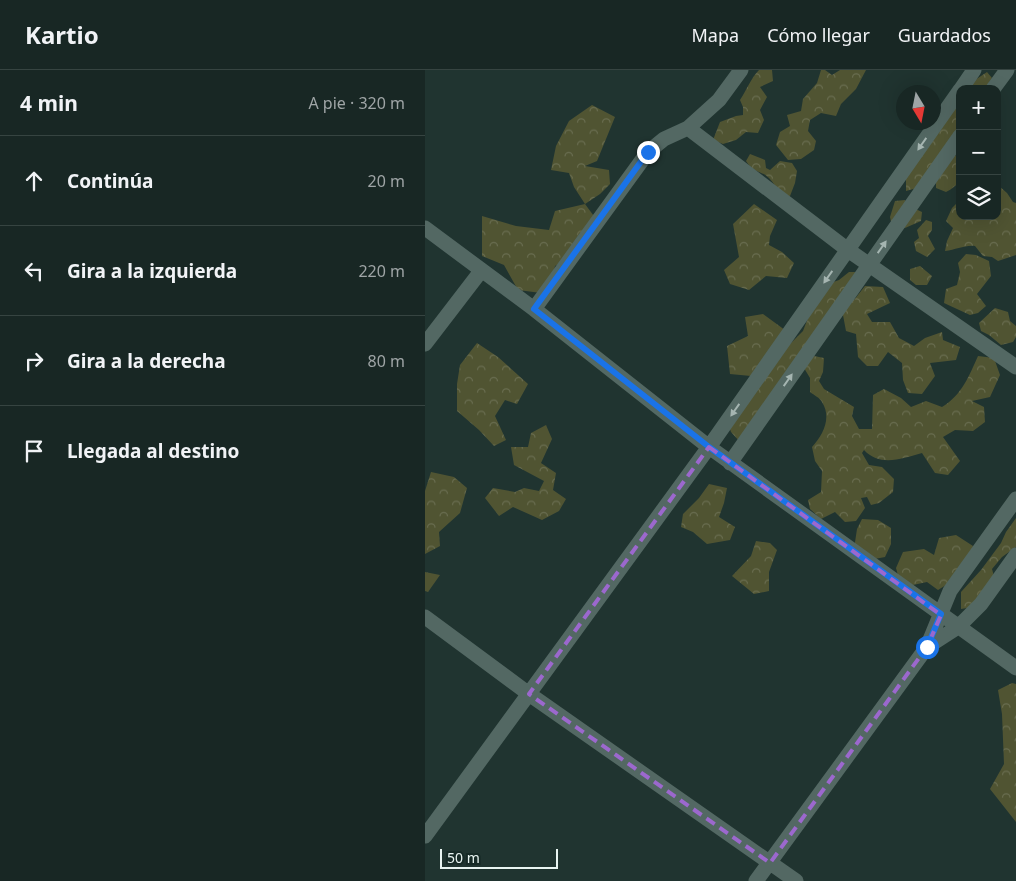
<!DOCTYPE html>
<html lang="es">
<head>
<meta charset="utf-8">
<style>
	:root { --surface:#182724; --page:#253331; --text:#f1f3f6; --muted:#9fa5a6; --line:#364441 }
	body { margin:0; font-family:"Noto Sans",sans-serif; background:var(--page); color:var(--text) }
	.controls { position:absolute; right:15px; top:15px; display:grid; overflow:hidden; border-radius:10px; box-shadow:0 5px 20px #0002 }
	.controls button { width:45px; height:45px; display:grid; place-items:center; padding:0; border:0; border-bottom:1px solid var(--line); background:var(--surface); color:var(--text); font:25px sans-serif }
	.compass { position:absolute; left:471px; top:15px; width:45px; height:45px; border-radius:50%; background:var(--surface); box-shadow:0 5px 20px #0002; rotate:170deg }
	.scale { position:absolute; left:15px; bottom:12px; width:118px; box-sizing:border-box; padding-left:5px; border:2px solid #e8f4f1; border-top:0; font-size:14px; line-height:18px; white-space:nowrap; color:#e8f4f1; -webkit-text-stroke:4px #162a26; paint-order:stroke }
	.stop { position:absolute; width:15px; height:15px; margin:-11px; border:4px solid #1a73e8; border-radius:50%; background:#fff }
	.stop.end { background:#1a73e8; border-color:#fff; box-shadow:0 1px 5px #0008 }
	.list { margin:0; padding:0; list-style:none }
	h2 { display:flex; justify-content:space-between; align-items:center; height:65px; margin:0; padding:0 20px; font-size:21px }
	h2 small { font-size:16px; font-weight:400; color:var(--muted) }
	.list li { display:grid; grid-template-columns:32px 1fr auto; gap:15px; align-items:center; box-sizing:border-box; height:90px; padding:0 20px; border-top:1px solid var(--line) }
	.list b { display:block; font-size:19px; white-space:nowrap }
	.list em { font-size:16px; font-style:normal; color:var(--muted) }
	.icon { flex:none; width:28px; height:28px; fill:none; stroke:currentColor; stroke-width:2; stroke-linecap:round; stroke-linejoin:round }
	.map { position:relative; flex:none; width:591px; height:811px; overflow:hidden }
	header { display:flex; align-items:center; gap:30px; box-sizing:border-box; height:70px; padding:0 25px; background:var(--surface); border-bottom:1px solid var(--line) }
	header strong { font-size:24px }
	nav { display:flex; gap:28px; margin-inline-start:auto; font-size:18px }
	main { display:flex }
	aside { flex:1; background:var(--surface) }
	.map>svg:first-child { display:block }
	.forest { fill:url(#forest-crowns) }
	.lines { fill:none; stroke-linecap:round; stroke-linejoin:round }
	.minor { stroke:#536863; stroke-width:15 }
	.oneway { fill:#a5b5b1 }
	.route { stroke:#1a73e8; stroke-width:6 }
	.marked { fill:none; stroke:#9c68ce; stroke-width:4; stroke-dasharray:10 6; stroke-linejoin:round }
</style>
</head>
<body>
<header>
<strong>Kartio</strong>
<nav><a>Mapa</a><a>Cómo llegar</a><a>Guardados</a></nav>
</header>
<main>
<aside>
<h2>4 min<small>A pie · 320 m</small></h2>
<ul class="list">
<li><svg class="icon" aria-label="ahead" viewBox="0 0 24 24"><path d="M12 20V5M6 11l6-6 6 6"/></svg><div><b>Continúa</b></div><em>20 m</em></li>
<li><svg class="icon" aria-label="left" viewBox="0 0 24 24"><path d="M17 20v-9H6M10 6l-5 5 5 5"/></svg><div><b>Gira a la izquierda</b></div><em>220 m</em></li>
<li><svg class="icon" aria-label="right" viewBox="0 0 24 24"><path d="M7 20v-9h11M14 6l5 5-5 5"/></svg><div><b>Gira a la derecha</b></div><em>80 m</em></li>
<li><svg class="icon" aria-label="arrive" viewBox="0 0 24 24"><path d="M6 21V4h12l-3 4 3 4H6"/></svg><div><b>Llegada al destino</b></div></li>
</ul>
</aside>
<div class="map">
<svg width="591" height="811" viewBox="0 0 591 811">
	<defs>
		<pattern id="forest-crowns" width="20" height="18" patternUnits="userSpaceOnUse" patternTransform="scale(1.25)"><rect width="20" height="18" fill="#505432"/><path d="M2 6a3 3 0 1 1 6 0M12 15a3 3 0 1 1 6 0" fill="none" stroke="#696d50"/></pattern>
	</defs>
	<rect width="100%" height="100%" fill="#203430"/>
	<path class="forest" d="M 334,0 L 347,0 L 348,11 L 335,17 L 342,27 L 335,40 L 339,50 L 333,63 L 321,62 L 311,70 L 298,74 L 288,70 L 295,52 L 311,46 L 318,45 L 318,37 L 315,30 C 321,21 326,8 334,0 Z
		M 396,0 L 400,0 L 407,5 L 415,0 L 441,0 L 431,19 L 416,34 L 411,46 L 396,43 L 385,50 L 383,61 L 391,71 L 389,80 L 376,89 L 363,90 L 351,75 L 355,62 L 365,56 L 362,45 L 376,41 L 378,29 L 392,13 Z
		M 562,2 L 567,8 L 564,12 L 563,19 L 541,19 L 547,12 Z
		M 535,27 L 535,65 L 492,118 L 481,121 L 481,103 Z
		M 167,35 L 190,47 L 172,91 L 160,96 L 184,100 L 185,114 L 175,124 L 160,134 L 174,153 L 153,183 L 130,196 L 124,224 L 93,220 L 79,195 L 57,186 L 57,146 L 91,156 L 124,160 L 130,141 L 160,134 L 149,117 L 144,103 L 126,100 L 131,76 L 144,51 Z
		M 325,84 L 340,90 L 341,98 L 345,100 L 355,91 L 367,93 L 372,101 L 370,113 L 365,126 L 356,125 C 352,119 349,113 344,108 C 336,100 329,104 321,91 Z
		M 535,85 C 535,105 540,112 521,122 L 511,118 L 511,111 L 526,86 Z
		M 574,116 L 582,123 L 588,132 L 591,133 L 591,185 L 573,191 L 567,187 L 558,186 L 550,176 C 539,175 531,180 520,181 L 522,171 L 528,158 L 521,151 L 527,138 L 535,130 L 535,146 L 572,146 L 572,118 Z
		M 480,130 L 484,136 L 497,142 L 496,151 L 480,158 L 467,156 L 465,147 L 470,131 Z
		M 329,134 L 352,150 L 345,166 L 344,175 L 357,182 L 369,193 L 362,208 L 341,206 L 324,220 L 305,214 L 299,200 L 314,187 L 308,154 Z
		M 501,150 L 507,152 L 507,160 L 503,166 L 510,179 L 502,187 L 491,181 L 489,172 L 494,168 L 492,160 Z
		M 541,184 L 551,185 L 564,191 L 566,206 L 552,224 L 561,236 L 553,243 L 545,245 L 519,233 L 521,219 L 532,215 L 535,202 L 533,193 Z
		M 495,196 L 507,206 L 502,215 L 491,215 L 485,210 L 485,199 Z
		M 424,202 L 431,202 L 429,230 L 440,216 L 458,217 L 465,233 L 442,244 L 447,252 L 465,252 L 474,268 L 489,276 L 500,268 L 517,262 L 518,270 L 535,277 L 531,290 L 505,293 L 510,306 L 497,324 L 483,323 L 478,310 L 477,293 L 463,282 L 453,296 L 442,296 L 433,287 L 431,264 L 421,261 L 418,245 L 315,372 L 306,362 L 302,351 L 350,289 L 378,261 L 386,240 L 403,214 L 414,210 Z
		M 570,238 L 583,242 L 585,251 L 591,256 L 591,267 L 588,272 L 576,275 L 564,265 L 556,261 L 554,253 Z
		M 338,244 L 364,263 L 326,306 L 305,304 L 302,276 L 323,266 L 320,247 Z
		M 52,273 L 73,287 L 103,314 L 92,334 L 80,330 L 70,346 L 81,370 L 69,376 L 54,360 L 32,341 L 32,314 L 35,295 Z
		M 389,286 L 399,288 L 398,302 L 394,311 L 399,319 L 429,337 L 427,346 L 434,359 L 447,359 L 448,325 L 459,319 L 476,328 L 486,337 L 501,331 L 517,337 C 537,325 544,306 553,286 L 569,288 L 575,305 L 565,327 L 547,331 L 559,337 L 560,352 L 548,361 L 530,360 L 518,367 L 535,391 L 523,405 L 510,403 L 497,383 C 476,389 455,397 439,380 L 437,383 L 444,395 L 457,397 L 469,409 L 468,422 L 454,433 L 446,435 L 442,427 L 436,428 L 440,438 L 431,451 L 420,452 L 410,442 L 396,449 L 385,439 L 383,430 L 396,422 L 397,401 L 390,391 L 387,377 C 398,365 407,348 397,332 C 395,328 389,325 385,322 L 385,308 L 379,298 Z
		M 121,355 L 127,369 L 116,393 L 131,403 L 128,420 L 141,429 L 134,441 L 117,450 L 88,437 L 74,446 L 60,428 L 68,418 L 90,422 L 99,418 L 114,421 L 119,411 L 89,395 L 86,377 L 103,377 L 106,363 Z
		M 6,402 L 29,407 L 42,418 L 35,443 L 14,462 L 15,476 L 0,484 L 0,421 Z
		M 284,414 L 302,418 L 299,433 L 294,447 L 310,457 L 305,470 L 282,474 L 268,462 L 256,457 L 258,444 L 274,428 Z
		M 591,448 L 591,477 L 577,487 L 567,499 L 570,510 L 548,537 L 536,539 L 536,522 L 556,500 L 576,473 L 581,462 Z
		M 437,449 L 453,450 L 466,458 L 466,474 L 460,487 L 444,490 L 429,479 L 432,459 Z
		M 531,465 L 548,476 L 543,496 L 521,515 L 513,520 L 502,512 L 488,515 L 474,509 L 471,498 L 478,482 L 499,479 L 509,485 L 514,468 Z
		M 331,471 L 345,473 L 352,480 L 344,502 L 344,521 L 329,524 L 307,506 L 326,486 Z
		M 0,502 L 15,505 L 3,522 L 0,521 Z
		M 587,613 L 591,614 L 591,752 L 565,719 L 579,694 L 577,644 L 573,620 Z"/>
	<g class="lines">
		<path class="minor" d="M 536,19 L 549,0
			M 568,19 L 582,0
			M 263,58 L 423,180 L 591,297
			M 0,158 L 109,239 L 284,377 L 591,598
			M 109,239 L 223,82 L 239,69 L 263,58 L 294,30 L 316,0
			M 0,274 L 56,201
			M 305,393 L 535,66
			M 0,547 L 104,624 L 371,811
			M 502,577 L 533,557 L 556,534 L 591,485
			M 0,766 L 284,377 L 535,20
			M 331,811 L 502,577 L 525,521 L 591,429"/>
	</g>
	<defs><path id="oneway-solid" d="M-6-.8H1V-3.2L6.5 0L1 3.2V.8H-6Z" transform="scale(1.25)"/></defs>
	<g class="oneway">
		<use href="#oneway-solid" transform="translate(497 74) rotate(125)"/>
		<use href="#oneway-solid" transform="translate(457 177) rotate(-55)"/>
		<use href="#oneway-solid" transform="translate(403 207) rotate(125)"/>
		<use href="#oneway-solid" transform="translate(363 310) rotate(-55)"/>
		<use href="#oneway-solid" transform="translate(310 340) rotate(125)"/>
	</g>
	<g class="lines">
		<path class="route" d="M 223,82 L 109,239 L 284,377 L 516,544 L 502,577"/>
	</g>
	<path class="marked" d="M 284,377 L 516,545 L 502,577 L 345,793 L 104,624 Z"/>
</svg>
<div class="controls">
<button>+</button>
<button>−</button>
<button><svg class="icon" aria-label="layers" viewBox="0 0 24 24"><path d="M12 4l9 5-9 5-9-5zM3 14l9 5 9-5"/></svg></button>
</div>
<svg class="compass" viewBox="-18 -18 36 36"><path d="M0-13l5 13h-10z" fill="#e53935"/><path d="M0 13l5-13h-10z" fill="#9fa5a6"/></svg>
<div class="scale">50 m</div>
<div class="stop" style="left:502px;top:577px"></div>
<div class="stop end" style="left:223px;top:82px"></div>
</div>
</main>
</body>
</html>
